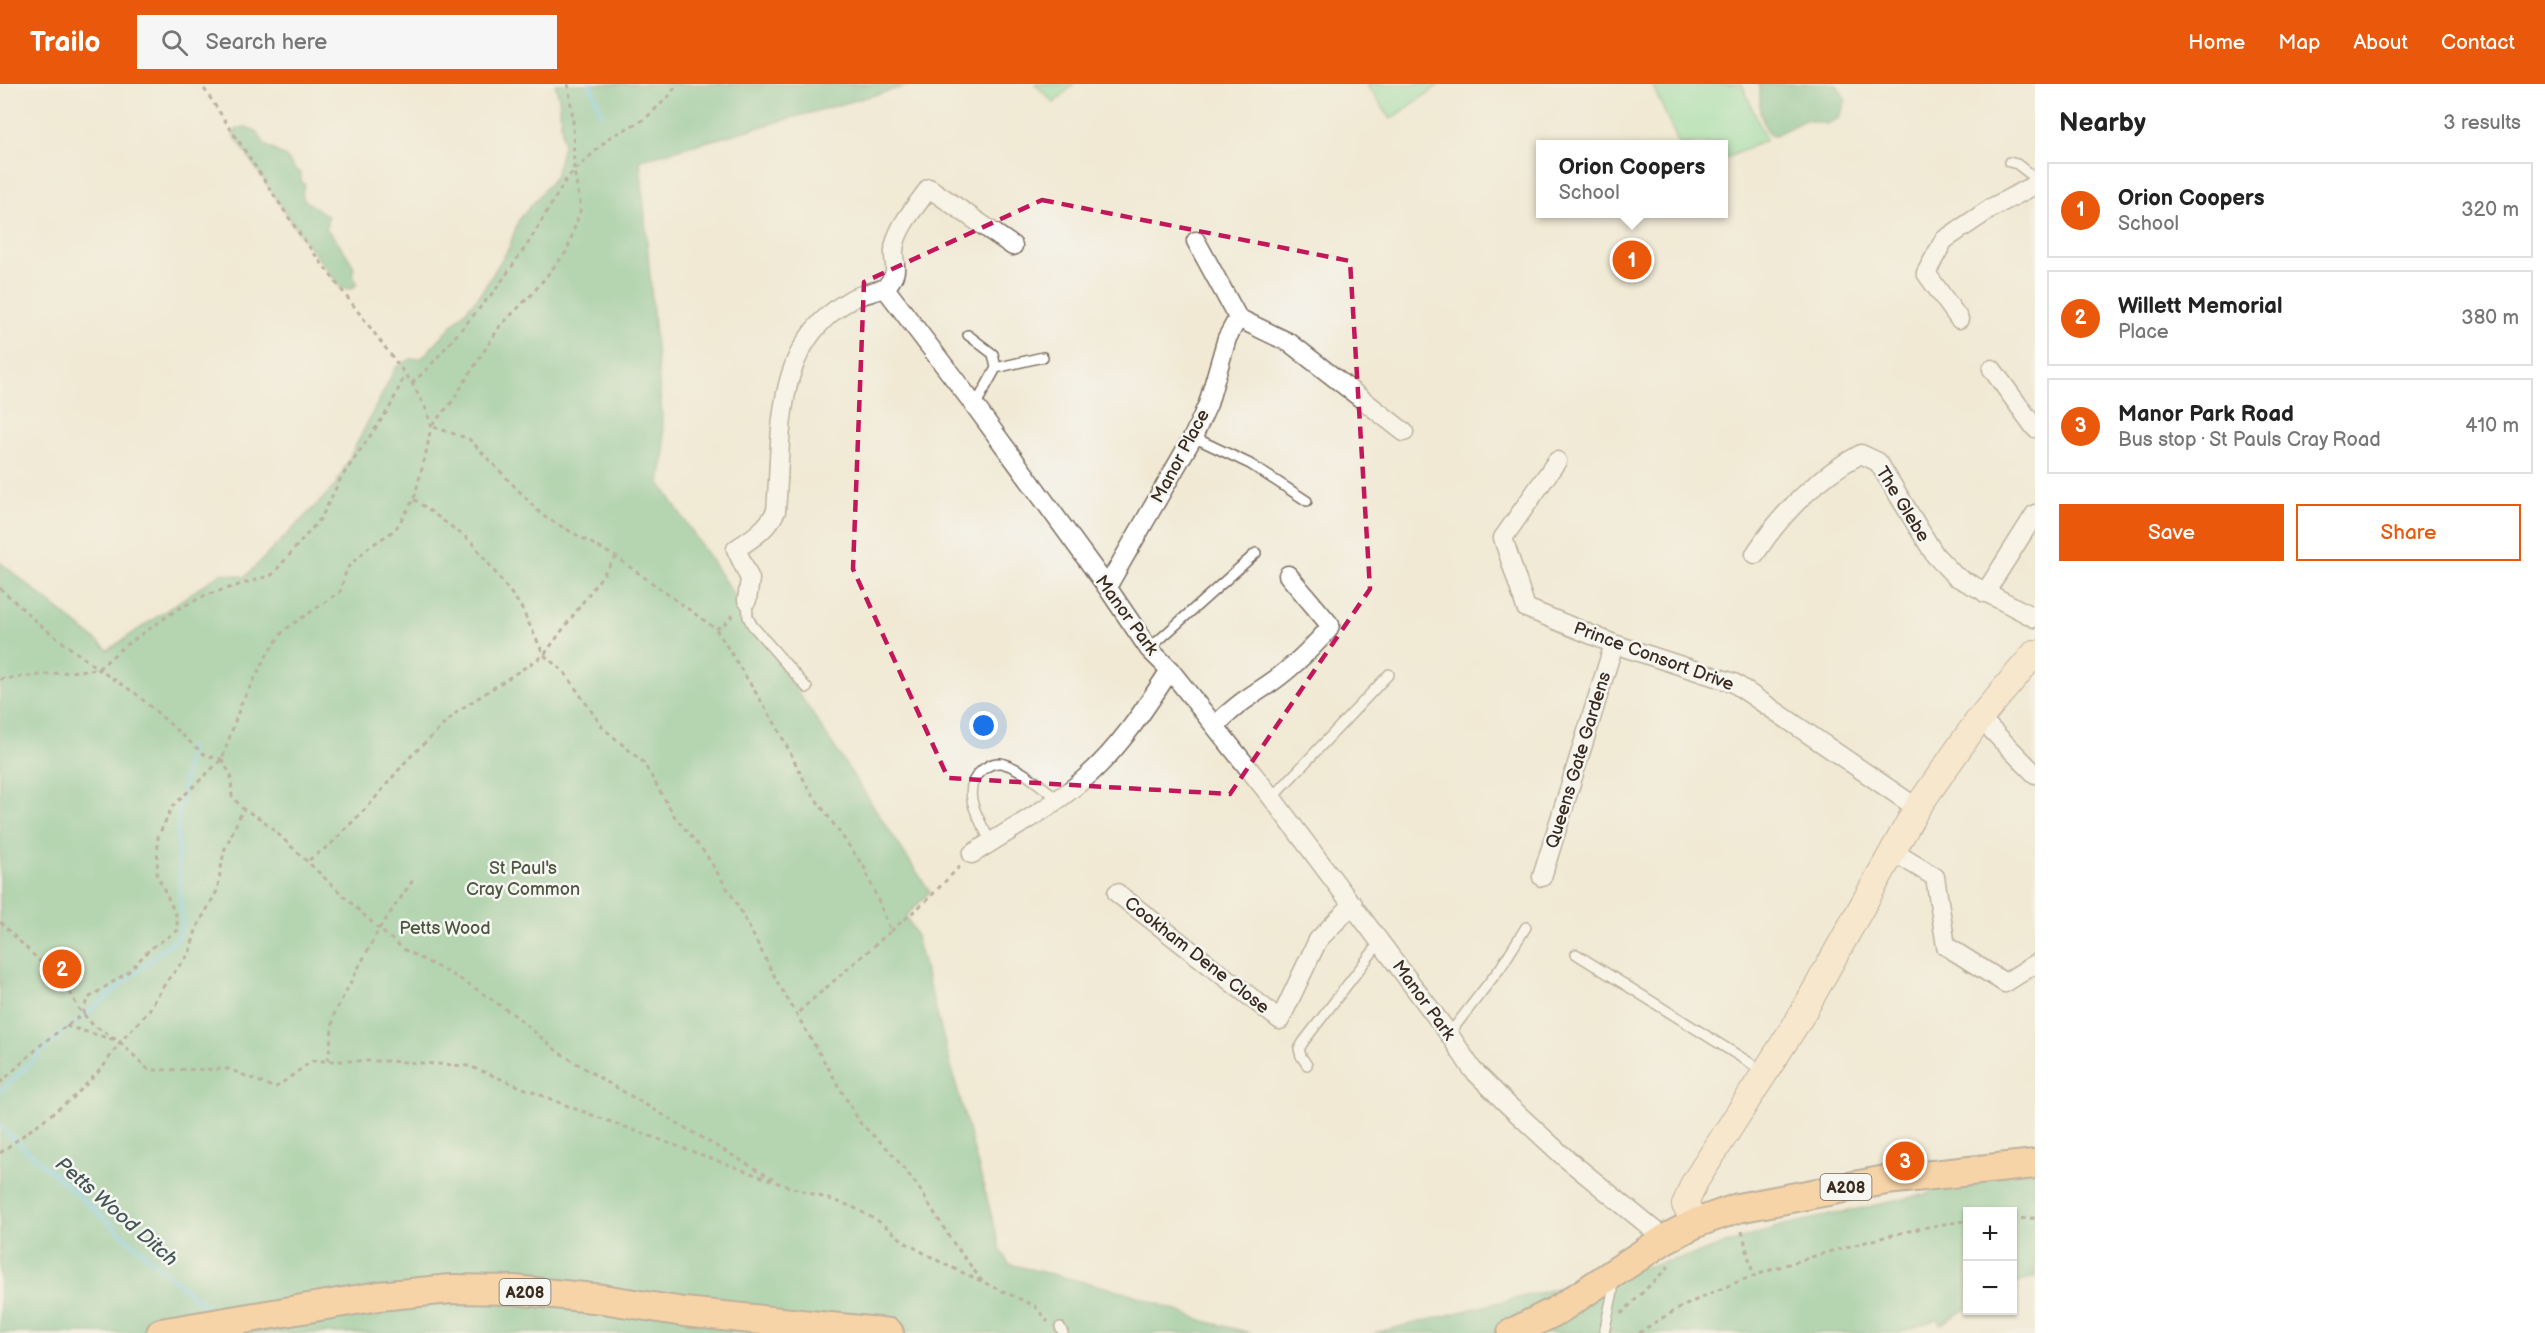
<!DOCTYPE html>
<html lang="en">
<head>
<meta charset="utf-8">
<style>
	:root { --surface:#fff; --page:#f6f6f6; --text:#222; --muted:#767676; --line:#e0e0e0; --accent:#ea580c }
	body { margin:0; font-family:"Balsamiq Sans",sans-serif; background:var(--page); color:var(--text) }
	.controls { position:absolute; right:18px; bottom:18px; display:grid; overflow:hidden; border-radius:0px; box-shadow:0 2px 4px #0004 }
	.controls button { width:54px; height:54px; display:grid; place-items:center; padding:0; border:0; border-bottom:2px solid var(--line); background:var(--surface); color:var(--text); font:30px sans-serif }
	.you { position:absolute; left:984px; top:642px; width:21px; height:21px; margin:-15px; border:4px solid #fff; border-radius:50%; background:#1a73e8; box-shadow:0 0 0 9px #1a73e833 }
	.badge { display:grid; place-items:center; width:39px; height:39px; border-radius:50%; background:var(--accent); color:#fff; font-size:20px; font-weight:700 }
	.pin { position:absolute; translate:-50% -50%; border:3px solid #fff; box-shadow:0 2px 6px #0006 }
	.popup { position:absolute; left:1536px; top:56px; width:192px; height:78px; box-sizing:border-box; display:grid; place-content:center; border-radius:0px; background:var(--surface); filter:drop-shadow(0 2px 4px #0005); font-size:20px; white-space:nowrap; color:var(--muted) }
	.popup b { font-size:22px; color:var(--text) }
	.popup::after { content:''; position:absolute; left:50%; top:100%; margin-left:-12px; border:12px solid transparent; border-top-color:var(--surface) }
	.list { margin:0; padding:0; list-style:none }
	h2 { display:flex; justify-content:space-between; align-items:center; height:78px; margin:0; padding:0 24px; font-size:26px }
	h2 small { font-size:20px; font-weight:400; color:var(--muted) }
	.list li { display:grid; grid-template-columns:39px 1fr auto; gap:18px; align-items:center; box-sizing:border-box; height:96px; margin:0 12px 12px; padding:0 12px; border:2px solid var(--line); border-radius:0px }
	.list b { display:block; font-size:22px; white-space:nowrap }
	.list p { margin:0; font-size:20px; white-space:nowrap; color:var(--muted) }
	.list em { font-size:20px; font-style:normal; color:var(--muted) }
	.actions { display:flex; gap:12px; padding:18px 24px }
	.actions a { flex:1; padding:14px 0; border:2px solid var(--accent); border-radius:0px; text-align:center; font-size:21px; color:var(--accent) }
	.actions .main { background:var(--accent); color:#fff }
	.icon { flex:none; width:33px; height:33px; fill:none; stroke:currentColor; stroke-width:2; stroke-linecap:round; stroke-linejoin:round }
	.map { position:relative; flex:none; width:2035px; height:1249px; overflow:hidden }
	header { display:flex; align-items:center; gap:36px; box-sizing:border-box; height:84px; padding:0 30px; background:var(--accent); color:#fff }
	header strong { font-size:28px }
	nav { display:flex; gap:33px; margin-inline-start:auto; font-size:21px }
	.search { width:420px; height:54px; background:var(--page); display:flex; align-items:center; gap:15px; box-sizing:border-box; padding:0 21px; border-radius:0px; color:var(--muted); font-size:22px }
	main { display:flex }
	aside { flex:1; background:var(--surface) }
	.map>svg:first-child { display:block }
	.green { fill:#87dda1; stroke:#618460; stroke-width:1.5 }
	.forest { fill:#6dbc87; stroke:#547352; stroke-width:1.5 }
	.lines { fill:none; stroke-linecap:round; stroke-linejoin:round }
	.stream { stroke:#5cc0db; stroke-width:5 }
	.service-casing { stroke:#7b6d5e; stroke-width:12 }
	.minor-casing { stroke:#7b6d5e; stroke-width:21 }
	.secondary-casing { stroke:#7b6d5e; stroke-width:28 }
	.primary-casing { stroke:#7b6d5e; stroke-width:32 }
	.path { stroke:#7b6d5e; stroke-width:3; stroke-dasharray:4.5 4.5; stroke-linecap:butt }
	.service { stroke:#fff; stroke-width:9 }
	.minor { stroke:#fff; stroke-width:18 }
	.secondary { stroke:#ffe4c6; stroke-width:26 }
	.primary { stroke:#ffbb71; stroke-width:28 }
	.marked { fill:none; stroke:#c2185b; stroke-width:4.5; stroke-dasharray:12 8; stroke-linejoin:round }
	.labels { text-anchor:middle; stroke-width:5; stroke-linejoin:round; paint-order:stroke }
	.shield { fill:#f6f6f2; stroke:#73675e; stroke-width:1.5 }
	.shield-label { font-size:16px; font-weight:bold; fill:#3b2a1e }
	.street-label { font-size:18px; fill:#3b2a1e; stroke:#f6f6f2 }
	.park-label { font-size:18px; fill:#4e573f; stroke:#f6f6f2 }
	.water-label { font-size:20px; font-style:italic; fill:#455757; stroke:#f6f6f2 }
</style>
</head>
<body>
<header>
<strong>Trailo</strong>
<div class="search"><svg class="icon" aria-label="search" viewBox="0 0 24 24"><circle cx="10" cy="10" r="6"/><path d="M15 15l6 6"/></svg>Search here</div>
<nav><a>Home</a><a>Map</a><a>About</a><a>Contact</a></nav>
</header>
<main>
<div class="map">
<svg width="2035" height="1249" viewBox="0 0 2035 1249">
	<rect width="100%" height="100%" fill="#f6f6f2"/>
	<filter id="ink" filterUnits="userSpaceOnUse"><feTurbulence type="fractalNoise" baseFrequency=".0167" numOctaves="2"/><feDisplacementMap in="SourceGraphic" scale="12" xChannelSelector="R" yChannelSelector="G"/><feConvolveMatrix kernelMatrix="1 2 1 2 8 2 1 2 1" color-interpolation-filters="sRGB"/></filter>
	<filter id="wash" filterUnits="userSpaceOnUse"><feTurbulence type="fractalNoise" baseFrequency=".008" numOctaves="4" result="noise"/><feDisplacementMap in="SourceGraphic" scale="24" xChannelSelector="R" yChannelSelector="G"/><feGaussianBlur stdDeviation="1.35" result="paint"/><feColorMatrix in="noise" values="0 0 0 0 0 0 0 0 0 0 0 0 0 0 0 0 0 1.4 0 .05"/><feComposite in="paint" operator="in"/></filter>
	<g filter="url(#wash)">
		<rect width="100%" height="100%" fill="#f1e9d4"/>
		<path class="green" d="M 1035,0 L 1074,0 L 1054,19 Z
			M 1366,0 L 1441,0 L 1391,35 Z
			M 1652,0 L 1742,0 L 1766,56 L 1724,75 L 1724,60 L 1679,60 Z"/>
		<path class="forest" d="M 555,0 L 914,0 L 640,76 L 665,368 L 660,399 L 930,808 L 906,832 L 915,849 L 1001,1167 L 1009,1180 L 1126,1208 L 1204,1237 L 1251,1249 L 0,1249 L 0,478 L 108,566 L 221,489 L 245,493 L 335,402 L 396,283 L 411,275 L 422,274 L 480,211 L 509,164 L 518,137 L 555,93 L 563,61 L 559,14 Z
			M 1757,0 L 1837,0 L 1846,17 L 1839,34 L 1827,40 L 1805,36 L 1773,52 L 1768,50 L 1760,29 L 1760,2 Z
			M 246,43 L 256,47 L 265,61 L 286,73 L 295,86 L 301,89 L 301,98 L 305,101 L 302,109 L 304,116 L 328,132 L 326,145 C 333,151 351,175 354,184 L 352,189 L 357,200 L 352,205 L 341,204 L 301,152 L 233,50 L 237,45 Z
			M 2035,1087 L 2035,1193 L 2013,1201 L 2012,1128 L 1968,1128 L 1967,1224 L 1941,1240 L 1937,1235 L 1898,1249 L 1374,1249 L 1689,1172 L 1784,1141 L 1927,1110 L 1942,1099 Z"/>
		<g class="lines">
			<path class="stream" d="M 590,0 L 601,29
				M 0,1008 L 51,959 L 178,853 L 182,840 L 177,746 L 189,663
				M 0,1043 L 212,1229"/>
		</g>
	</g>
	<g filter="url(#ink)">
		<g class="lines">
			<g class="service-casing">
				<path id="service" d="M 2009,78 L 2017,80 L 2035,94
					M 968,251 L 993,270 L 996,284 L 975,322
					M 996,284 L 1043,273
					M 1193,353 L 1250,380 L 1307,417
					M 747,516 L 748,533 L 752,541 L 807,604
					M 1149,565 L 1256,469
					M 1272,714 L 1389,590
					M 991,758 C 980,737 958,706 982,686 C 989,681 996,677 1004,680 C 1023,685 1042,704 1059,715
					M 1576,870 L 1763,987
					M 1449,950 L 1501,883 L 1526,843
					M 1307,981 L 1301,972 L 1299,965 L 1304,957 L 1381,857
					M 1060,1243 L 1063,1249
					M 1604,1249 L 1613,1207 L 1611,1196"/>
			</g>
			<g class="minor-casing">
				<path id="minor" d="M 885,204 C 905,182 888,179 896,156 C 902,137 918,120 929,104 L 1013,162
					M 1238,234 L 1290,259 L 1404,348
					M 1959,235 L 1926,189 L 1944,156 L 1993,123 L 2035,101
					M 1992,285 L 2035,344
					M 1557,377 L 1503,454 L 1526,524 L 1614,560 L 1734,599 L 1917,724
					M 1755,470 C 1781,430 1818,392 1861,370 L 1878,378 L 1935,471 L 1955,492 L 2035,534
					M 1107,503 L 1193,353 L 1208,320 L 1227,254 L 1238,234 L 1196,157
					M 1985,509 L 2035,430
					M 747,516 L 750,495 L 736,465 C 753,454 767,445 776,427 C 783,349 771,261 850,216 C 860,210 874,208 885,204 L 975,322 L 1107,503 L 1149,565 L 1170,586 L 1272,714 L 1449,950 L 1472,985 L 1506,1019 L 1562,1071 L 1665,1155
					M 1980,634 L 2035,690
					M 1215,642 C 1232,624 1246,615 1266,602 C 1289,587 1310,566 1328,546 L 1330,541 L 1288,491
					M 1892,767 L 1935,793 L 1946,862 L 2005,899 L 2035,880
					M 972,770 C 1009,746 1050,725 1084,695 C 1119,665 1145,625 1170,586
					M 1542,793 L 1614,560
					M 1117,809 L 1280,936 L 1318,856 L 1353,820"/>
			</g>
			<g class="secondary-casing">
				<path id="secondary" d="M 1696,1139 L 1685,1121 L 1694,1099 L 1798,937 L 1917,724 L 1980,634 L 2035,569"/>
			</g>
			<g class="primary-casing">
				<path id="primary" d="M 161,1249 L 379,1212 L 451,1205 L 514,1206 L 603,1215 L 684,1228 L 889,1249
					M 1512,1249 L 1558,1226 L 1665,1155 L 1696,1139 L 1738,1124 L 1886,1096 L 2035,1080"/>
			</g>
			<path class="path" d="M 568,0 L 573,35 L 574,87 L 581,124 L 567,167 L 532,210 L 500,242 L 451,319 L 431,342 L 469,355 L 543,432 L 616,473 L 716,545 L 776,641 L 808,704 L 864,783 L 891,847 L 796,930
				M 412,299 L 429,283 L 496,205 L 529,158 L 567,94 L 610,53 L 645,35 L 670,11 L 677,0
				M 414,415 L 472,458 L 520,521 L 544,571 L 565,589 L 603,644 L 643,678 L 675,733 L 705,769 L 737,820 L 778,899 L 861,1040 L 889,1066 L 917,1101 L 952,1157 L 982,1197
				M 0,504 L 40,541 L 98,585 L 135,609 L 206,672 L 222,675
				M 716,545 L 727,538 L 735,529
				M 0,595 L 98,585 L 122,564 L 178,525 L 206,511 L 272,491 L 321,434 L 341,394 L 390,323 L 405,291
				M 222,675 L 231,692 L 232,712 L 243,725 L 263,736 L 379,845 L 405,866 L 464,897 L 516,932 L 557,967 L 605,997 L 773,1095
				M 309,776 L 331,760 L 371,719 L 407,676 L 458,627 L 544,571 L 616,473
				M 0,838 L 69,906 L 78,924 L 93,941 L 120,958 L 149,986 L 229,985 L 275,1004 L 312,977 L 390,977 L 469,982 L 573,1024 L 781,1100 L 851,1122 L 880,1138 L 906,1159 L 944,1180 L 1035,1222 L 1048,1238
				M 891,847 L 926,817 L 960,782
				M 66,942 L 115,956
				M 328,977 L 334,930 L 379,845 L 413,796
				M 0,999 L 44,958 L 83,930 L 87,915 L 128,888 L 150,865 L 178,846 L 176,831 L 157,791 L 158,753 L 172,723 L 222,675 L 241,620 L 268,569 L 284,546 L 340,508 L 347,484 L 369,463 L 395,446 L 414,415 L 427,365 L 431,342 L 427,327 L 412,299 L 301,152 L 201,0
				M 0,1069 L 74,1013 L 103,983 L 120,958 L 148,928 L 166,898 L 189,870 L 197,843 L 217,807 L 224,767 L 243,725
				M 2012,1135 L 2035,1134
				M 1742,1147 L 1754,1194
				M 1621,1230 L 1671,1180
				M 1639,1249 C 1704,1203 1796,1176 1873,1156 C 1904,1148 1935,1140 1968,1137"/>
			<use href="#service" class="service"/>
			<use href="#minor" class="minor"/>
			<use href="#secondary" class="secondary"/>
			<use href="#primary" class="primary"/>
		</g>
	</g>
	<path d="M0 0H2035V1249H0ZM 1042,116 L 1350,177 L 1370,505 L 1230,710 L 948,694 L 853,485 L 864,198 Z" fill="#f1e9d4" fill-opacity=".55" fill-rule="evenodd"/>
	<path class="marked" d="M 1042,116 L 1350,177 L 1370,505 L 1230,710 L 948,694 L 853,485 L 864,198 Z"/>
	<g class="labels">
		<g class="shield">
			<rect x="1820.5" y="1090" width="51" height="26" rx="4.5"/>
			<rect x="499.5" y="1195" width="51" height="26" rx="4.5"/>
		</g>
		<g class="shield-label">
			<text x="1846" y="1109">A208</text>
			<text x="525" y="1214">A208</text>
		</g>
		<g class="street-label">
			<text transform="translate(1180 372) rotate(-62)" y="6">Manor Place</text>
			<text transform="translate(1903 420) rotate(58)" y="6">The Glebe</text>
			<text transform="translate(1127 531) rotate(54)" y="6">Manor Park</text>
			<text transform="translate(1654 572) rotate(20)" y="6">Prince Consort Drive</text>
			<text transform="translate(1578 676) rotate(-73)" y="6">Queens Gate Gardens</text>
			<text transform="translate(1197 871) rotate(38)" y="6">Cookham Dene Close</text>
			<text transform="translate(1424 916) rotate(54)" y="6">Manor Park</text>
		</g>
		<g class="park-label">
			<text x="523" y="790">St Paul's<tspan x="523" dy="21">Cray Common</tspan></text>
			<text x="445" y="850">Petts Wood</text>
		</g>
		<g class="water-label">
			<text transform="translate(117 1127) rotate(41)" y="7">Petts Wood Ditch</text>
		</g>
	</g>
</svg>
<div class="controls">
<button>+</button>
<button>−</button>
</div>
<div class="you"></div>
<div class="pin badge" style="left:1632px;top:176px">1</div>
<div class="popup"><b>Orion Coopers</b>School</div>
<div class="pin badge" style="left:62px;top:885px">2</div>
<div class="pin badge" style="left:1905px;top:1077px">3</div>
</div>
<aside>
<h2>Nearby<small>3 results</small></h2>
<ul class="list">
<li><span class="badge">1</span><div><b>Orion Coopers</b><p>School</p></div><em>320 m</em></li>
<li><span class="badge">2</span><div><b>Willett Memorial</b><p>Place</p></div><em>380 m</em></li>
<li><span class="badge">3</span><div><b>Manor Park Road</b><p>Bus stop · St Pauls Cray Road</p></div><em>410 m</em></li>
</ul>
<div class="actions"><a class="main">Save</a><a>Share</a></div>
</aside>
</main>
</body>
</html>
